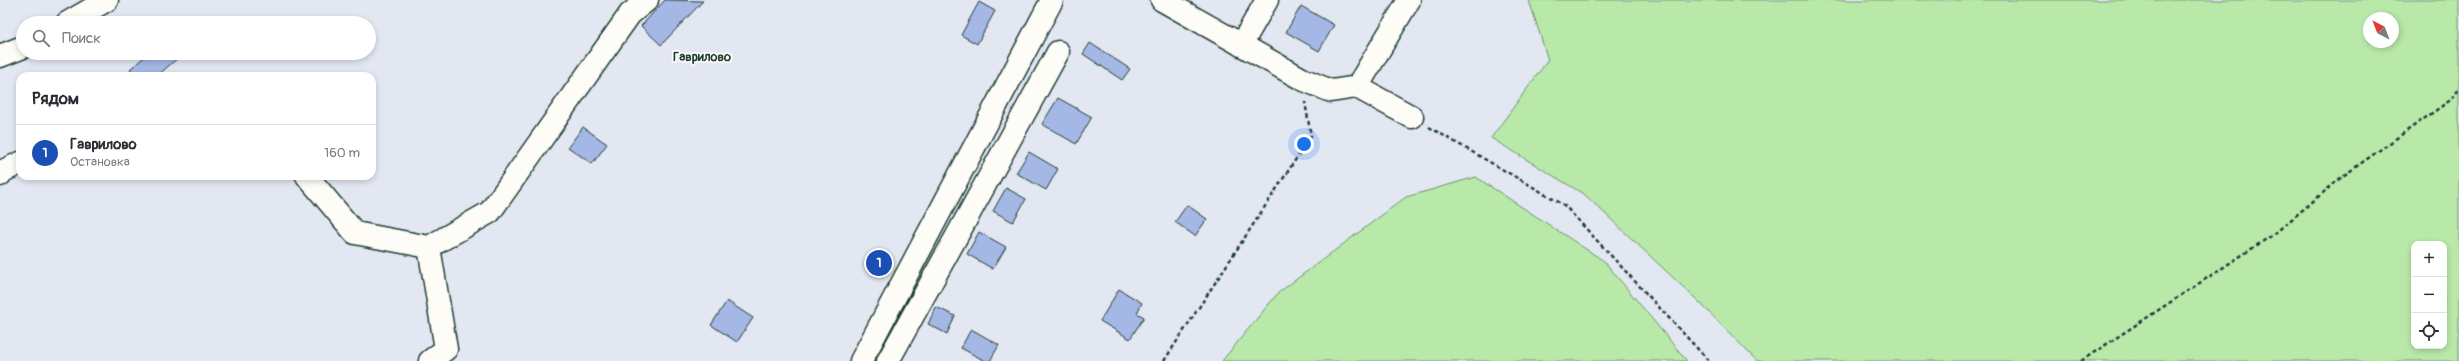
<!DOCTYPE html>
<html lang="ru">
<head>
<meta charset="utf-8">
<style>
	:root { --surface:#fff; --page:#f2f2f3; --text:#2b2b33; --muted:#7c7c81; --line:#e1e1e2; --accent:#b45309 }
	body { margin:0; font-family:Pangolin,sans-serif; background:var(--page); color:var(--text) }
	.controls { position:absolute; right:12px; bottom:12px; display:grid; overflow:hidden; border-radius:8px; box-shadow:0 2px 6px #0003 }
	.controls button { width:36px; height:36px; display:grid; place-items:center; padding:0; border:0; border-bottom:1px solid var(--line); background:var(--surface); color:var(--text); font:20px sans-serif }
	.compass { position:absolute; left:2363px; top:12px; width:36px; height:36px; border-radius:50%; background:var(--surface); box-shadow:0 2px 6px #0003; rotate:318deg }
	.you { position:absolute; left:1304px; top:144px; width:14px; height:14px; margin:-10px; border:3px solid #fff; border-radius:50%; background:#1a73e8; box-shadow:0 0 0 6px #1a73e833 }
	.badge { display:grid; place-items:center; width:26px; height:26px; border-radius:50%; background:var(--accent); color:#fff; font-size:13px; font-weight:700 }
	.pin { position:absolute; translate:-50% -50%; border:2px solid #fff; box-shadow:0 1px 4px #0006 }
	.list { margin:0; padding:0; list-style:none }
	h2 { display:flex; justify-content:space-between; align-items:center; height:52px; margin:0; padding:0 16px; font-size:17px }
	h2 small { font-size:13px; font-weight:400; color:var(--muted) }
	.list li { display:grid; grid-template-columns:26px 1fr auto; gap:12px; align-items:center; box-sizing:border-box; height:56px; padding:0 16px; border-top:1px solid var(--line) }
	.list b { display:block; font-size:15px; white-space:nowrap }
	.list p { margin:0; font-size:13px; white-space:nowrap; color:var(--muted) }
	.list em { font-size:13px; font-style:normal; color:var(--muted) }
	.icon { flex:none; width:22px; height:22px; fill:none; stroke:currentColor; stroke-width:2; stroke-linecap:round; stroke-linejoin:round }
	.map { position:relative; flex:none; width:2459px; height:361px; overflow:hidden }
	.search { position:absolute; background:var(--surface); box-shadow:0 2px 6px #0003; left:16px; top:16px; width:360px; height:44px; display:flex; align-items:center; gap:10px; box-sizing:border-box; padding:0 14px; border-radius:22px; color:var(--muted); font-size:15px }
	.panel { position:absolute; background:var(--surface); box-shadow:0 2px 6px #0003; left:16px; top:72px; width:360px; height:108px; border-radius:12px }
	.map>svg:first-child { display:block }
	.green { fill:#b8e9a9; stroke:#6c936e; fill-rule:evenodd }
	.building { fill:#a4b7e5; stroke:#1f3d34 }
	.lines { fill:none; stroke-linecap:round; stroke-linejoin:round }
	.minor-casing { stroke:#1f3d34; stroke-width:25 }
	.path { stroke:#1f3d34; stroke-width:2.5; stroke-dasharray:4 3; stroke-linecap:butt }
	.minor { stroke:#fdfcf7; stroke-width:22 }
	.labels { text-anchor:middle; stroke-width:3.5; stroke-linejoin:round; paint-order:stroke }
	.quarter-label { font-size:13px; font-weight:bold; fill:#1f3d34; stroke:#fdfcf7 }
</style>
</head>
<body>
<div class="map">
<svg width="2459" height="361" viewBox="0 0 2459 361">
	<rect width="100%" height="100%" fill="#e2e7f2"/>
	<filter id="ink" filterUnits="userSpaceOnUse"><feTurbulence type="fractalNoise" baseFrequency=".025" numOctaves="2"/><feDisplacementMap in="SourceGraphic" scale="8" xChannelSelector="R" yChannelSelector="G"/><feConvolveMatrix kernelMatrix="1 2 1 2 8 2 1 2 1" color-interpolation-filters="sRGB"/></filter>
	<g filter="url(#ink)">
		<path class="green" d="M 1529,0 L 2459,0 L 2459,361 L 1757,361 L 1697,300 L 1585,195 L 1491,138 L 1548,60 ZM 2369,18 L 2393,18 L 2393,42 L 2369,42 ZM 2414,244 L 2444,244 L 2444,346 L 2414,346 Z
			M 1476,177 L 1604,261 L 1687,361 L 1222,361 L 1278,293 L 1406,197 Z"/>
		<path class="building" d="M 665,0 L 703,1 L 661,45 L 641,26 Z
			M 979,2 L 995,11 L 977,44 L 961,35 Z
			M 1301,6 L 1334,25 L 1319,51 L 1286,32 Z
			M 1090,43 L 1130,69 L 1122,80 L 1083,54 Z
			M 149,53 L 175,53 L 179,57 L 157,76 L 136,76 L 130,69 Z
			M 1058,98 L 1092,117 L 1076,144 L 1042,124 Z
			M 583,127 L 607,144 L 592,164 L 568,147 Z
			M 1029,152 L 1058,169 L 1046,190 L 1016,173 Z
			M 1006,188 L 1026,199 L 1013,222 L 993,211 Z
			M 1187,205 L 1207,219 L 1195,236 L 1175,222 Z
			M 979,232 L 1006,247 L 993,269 L 967,254 Z
			M 1119,289 L 1142,303 L 1137,313 L 1144,317 L 1130,339 L 1100,321 Z
			M 727,301 L 753,318 L 737,342 L 711,325 Z
			M 936,307 L 955,316 L 947,334 L 928,324 Z
			M 971,329 L 999,345 L 990,361 L 985,361 L 961,348 Z"/>
		<g class="lines">
			<g class="minor-casing">
				<path id="minor" d="M 1162,0 L 1302,79 L 1331,91 L 1357,87 L 1412,117
					M 67,23 L 107,0
					M 1241,45 L 1267,0
					M 0,56 L 23,47
					M 1357,87 L 1409,0
					M 0,175 L 3,171 L 20,163
					M 307,176 L 355,233 L 429,247 L 490,212 L 630,14 L 647,0
					M 429,247 L 446,349 L 430,361
					M 861,361 L 1052,0
					M 888,361 L 1058,52"/>
			</g>
			<path class="path" d="M 1429,127 L 1564,205 L 1709,361
				M 1164,361 L 1311,136 L 1305,102
				M 2081,361 L 2274,234 L 2343,176 L 2452,99 L 2459,89"/>
			<use href="#minor" class="minor"/>
		</g>
	</g>
	<g class="labels">
		<g class="quarter-label">
			<text x="702" y="61">Гаврилово</text>
		</g>
	</g>
</svg>
<div class="controls">
<button>+</button>
<button>−</button>
<button><svg class="icon" aria-label="locate" viewBox="0 0 24 24"><circle cx="12" cy="12" r="6"/><path d="M12 2v4M12 18v4M2 12h4M18 12h4"/></svg></button>
</div>
<svg class="compass" viewBox="-18 -18 36 36"><path d="M0-13l5 13h-10z" fill="#e53935"/><path d="M0 13l5-13h-10z" fill="#7c7c81"/></svg>
<div class="you"></div>
<div class="pin badge" style="left:879px;top:263px;background:#1a4fb4">1</div>
<div class="search"><svg class="icon" aria-label="search" viewBox="0 0 24 24"><circle cx="10" cy="10" r="6"/><path d="M15 15l6 6"/></svg>Поиск</div>
<section class="panel">
<h2>Рядом<small></small></h2>
<ul class="list">
<li><span class="badge" style="background:#1a4fb4">1</span><div><b>Гаврилово</b><p>Остановка</p></div><em>160 m</em></li>
</ul>
</section>
</div>
</body>
</html>
